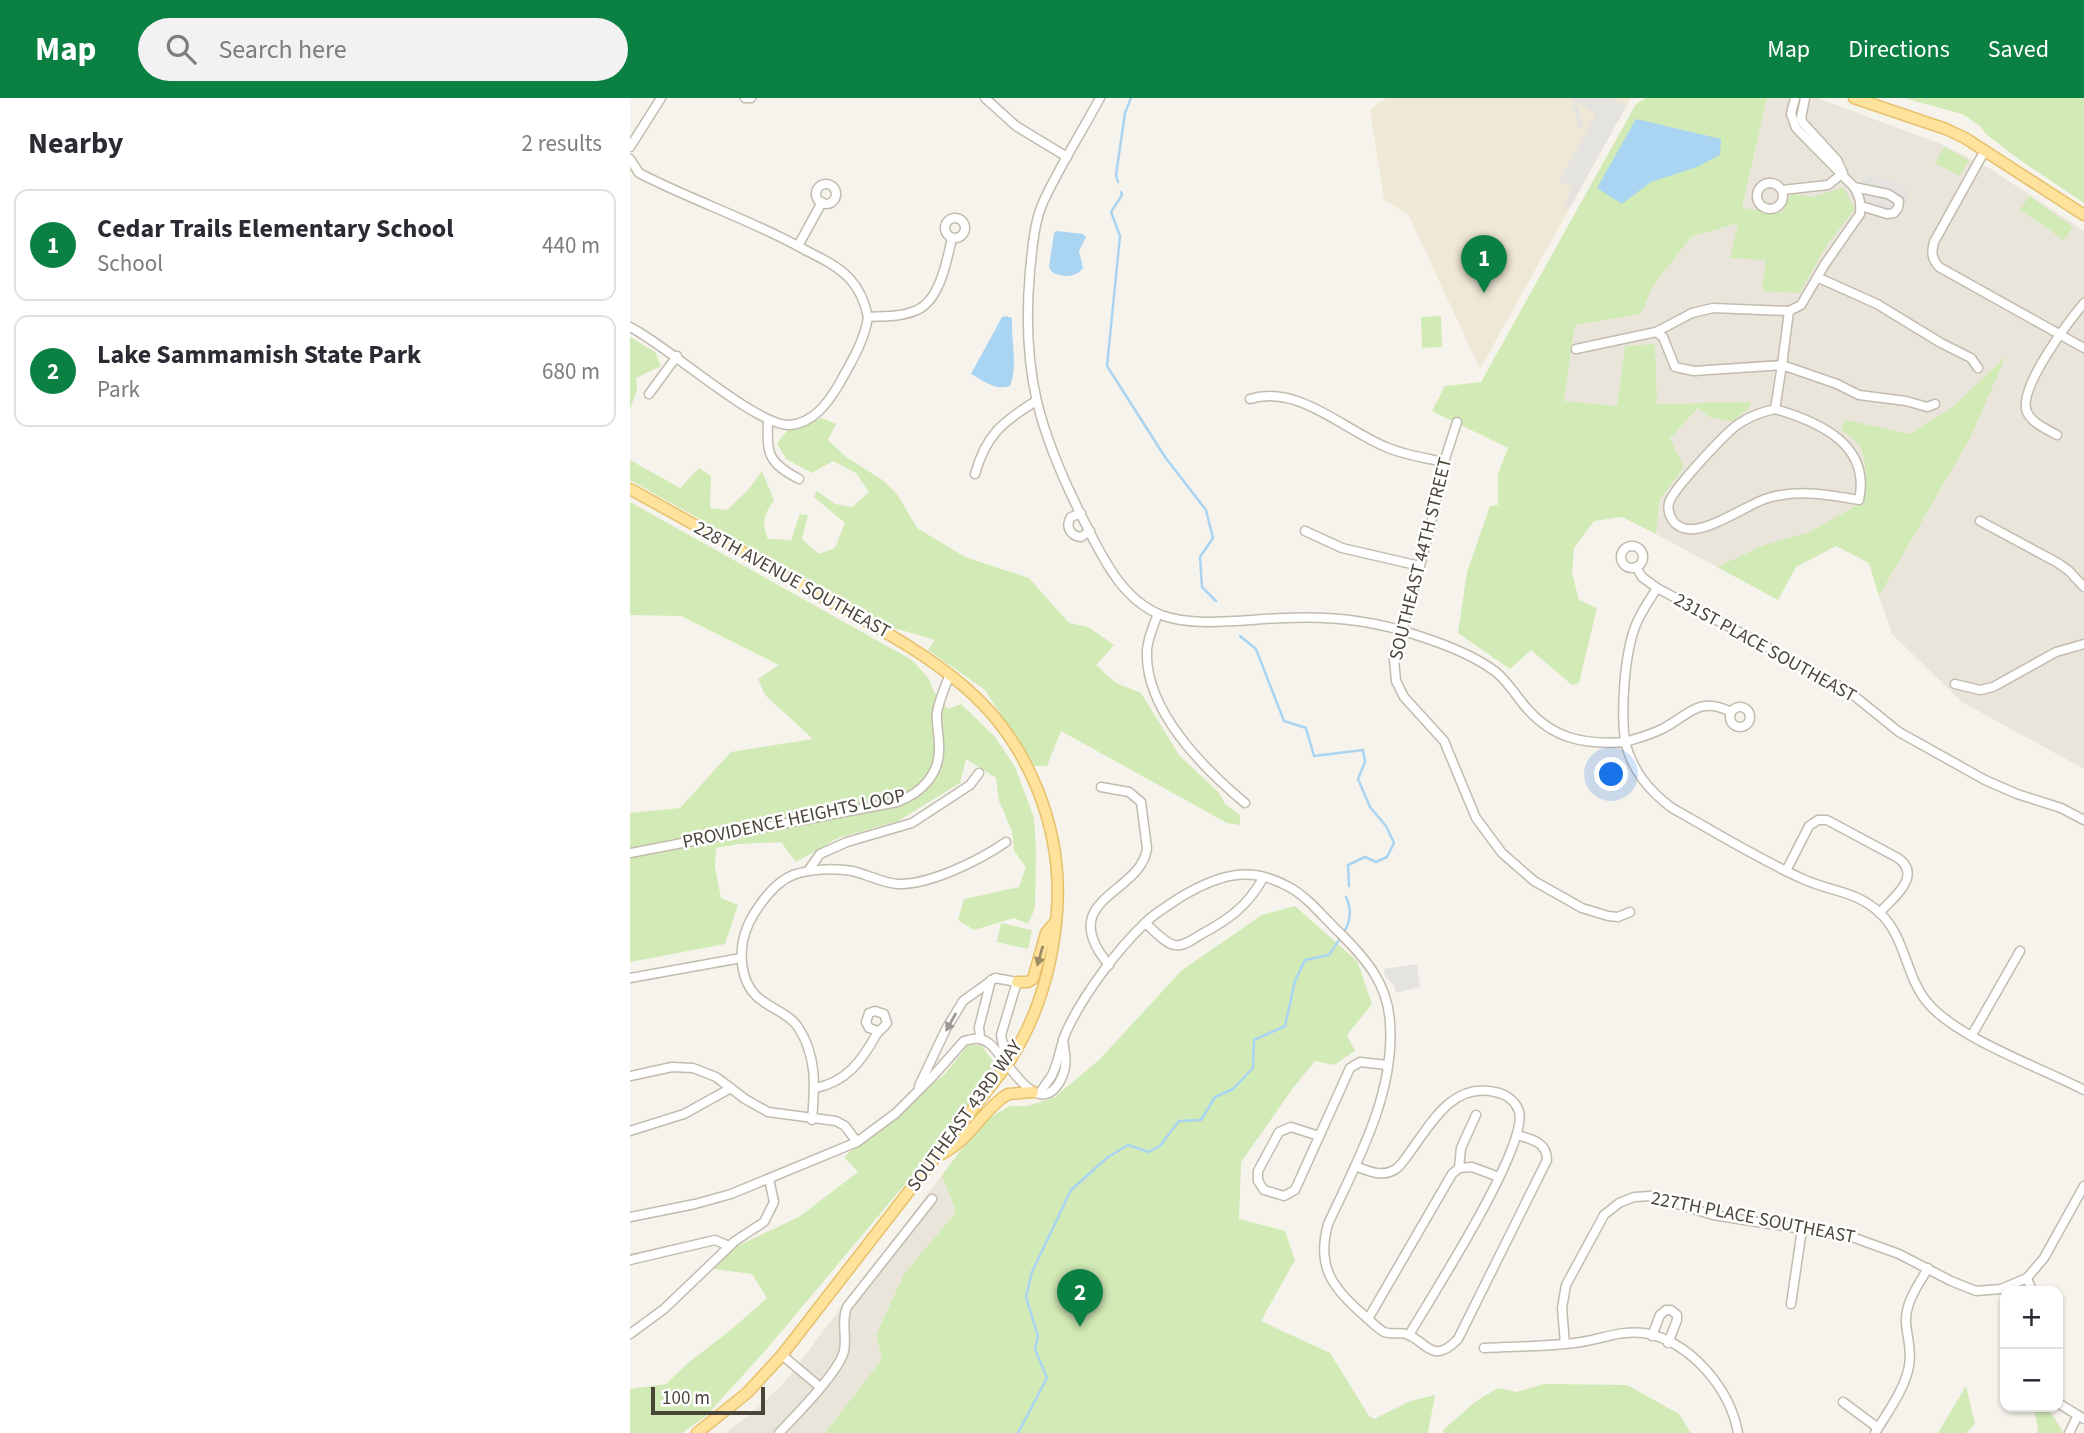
<!DOCTYPE html>
<html lang="en">
<head>
<meta charset="utf-8">
<style>
  :root { --surface:#fff; --page:#f2f2f3; --text:#2b2b33; --muted:#7c7c81; --line:#e1e1e2; --accent:#0b8043 }
  body { margin:0; font-family:"Source Sans 3",sans-serif; background:var(--page); color:var(--text) }
  .controls { position:absolute; right:21px; bottom:21px; display:grid; overflow:hidden; border-radius:14px; box-shadow:0 2px 5px #0004 }
  .controls button { width:63px; height:63px; display:grid; place-items:center; padding:0; border:0; border-bottom:2px solid var(--line); background:var(--surface); color:var(--text); font:35px sans-serif }
  .scale { position:absolute; left:21px; bottom:18px; width:114px; box-sizing:border-box; padding-left:7px; border:4px solid #4b4439; border-top:0; font-size:19px; line-height:24px; white-space:nowrap; color:#4b4439; -webkit-text-stroke:5px #fff; paint-order:stroke }
  .you { position:absolute; left:982px; top:677px; width:24px; height:24px; margin:-18px; border:5px solid #fff; border-radius:50%; background:#1a73e8; box-shadow:0 0 0 10px #1a73e833 }
  .badge { display:grid; place-items:center; width:46px; height:46px; border-radius:50%; background:var(--accent); color:#fff; font-size:23px; font-weight:700 }
  .pin { position:absolute; translate:-50% -58px; filter:drop-shadow(0 2px 4px #0008) }
  .pin::after { content:''; position:absolute; top:37px; width:24px; height:21px; background:inherit; clip-path:polygon(0 0,100% 0,50% 100%) }
  .list { margin:0; padding:0; list-style:none }
  h2 { display:flex; justify-content:space-between; align-items:center; height:91px; margin:0; padding:0 28px; font-size:30px }
  h2 small { font-size:23px; font-weight:400; color:var(--muted) }
  .list li { display:grid; grid-template-columns:46px 1fr auto; gap:21px; align-items:center; box-sizing:border-box; height:112px; margin:0 14px 14px; padding:0 14px; border:2px solid var(--line); border-radius:14px }
  .list b { display:block; font-size:26px; white-space:nowrap }
  .list p { margin:0; font-size:23px; white-space:nowrap; color:var(--muted) }
  .list em { font-size:23px; font-style:normal; color:var(--muted) }
  .icon { flex:none; width:38px; height:38px; fill:none; stroke:currentColor; stroke-width:2; stroke-linecap:round; stroke-linejoin:round }
  .map { position:relative; flex:none; width:1454px; height:1335px; overflow:hidden }
  header { display:flex; align-items:center; gap:42px; box-sizing:border-box; height:98px; padding:0 35px; background:var(--accent); color:#fff }
  header strong { font-size:33px }
  nav { display:flex; gap:38px; margin-inline-start:auto; font-size:24px }
  .search { width:490px; height:63px; background:var(--page); display:flex; align-items:center; gap:18px; box-sizing:border-box; padding:0 24px; border-radius:38px; color:var(--muted); font-size:26px }
  main { display:flex }
  aside { flex:1; background:var(--surface) }
  .map>svg:first-child { display:block }
  .residential { fill:#eae5da }
  .education { fill:#efe8d6 }
  .green { fill:#d2eab5 }
  .parking { fill:#e5e3e0 }
  .water { fill:#a9d4f2 }
  .lines { fill:none; stroke-linecap:round; stroke-linejoin:round }
  .stream { stroke:#a9d4f2; stroke-width:2.5 }
  .minor-casing { stroke:#c2bbae; stroke-width:11 }
  .major-casing { stroke:#e6c16a; stroke-width:13 }
  .minor { stroke:#fff; stroke-width:8 }
  .major { stroke:#ffe39c; stroke-width:10 }
  .oneway { fill:#9c8c66 }
  .oneway2 { fill:#9c9892 }
  .labels { text-anchor:middle; dominant-baseline:central; stroke-width:5; stroke-linejoin:round; paint-order:stroke }
  .street-label { font-size:19px; fill:#4b4439; stroke:#fff }
</style>
</head>
<body>
<header>
<strong>Map</strong>
<div class="search"><svg class="icon" aria-label="search" viewBox="0 0 24 24"><circle cx="10" cy="10" r="6"/><path d="M15 15l6 6"/></svg>Search here</div>
<nav><a>Map</a><a>Directions</a><a>Saved</a></nav>
</header>
<main>
<aside>
<h2>Nearby<small>2 results</small></h2>
<ul class="list">
<li><span class="badge">1</span><div><b>Cedar Trails Elementary School</b><p>School</p></div><em>440 m</em></li>
<li><span class="badge">2</span><div><b>Lake Sammamish State Park</b><p>Park</p></div><em>680 m</em></li>
</ul>
</aside>
<div class="map">
<svg width="1454" height="1335" viewBox="0 0 1454 1335">
  <rect width="100%" height="100%" fill="#f6f3ec"/>
  <!-- residential -->
  <g class="residential">
    <polygon points="1137,0 1187,0 1311,46 1359,70 1454,133 1454,671 1332,604 1262,536 1249,498 1340,340 1227,434 1132,448 1087,469 1026,436 1037,345 1073,305 1027,306 995,249 987,308 934,303 945,227 1011,216 1023,188 1061,139 1109,125"/>
    <polygon points="312,1077 326,1114 274,1176 246,1237 252,1261 195,1335 95,1335 121,1316 154,1285"/>
  </g>
  <!-- education -->
  <polygon class="education" points="756,0 1001,0 850,271 779,118 754,101 740,12"/>
  <!-- green -->
  <g class="green">
    <polygon points="1016,0 1137,0 1112,110 1152,115 1161,96 1184,99 1213,89 1225,111 1196,148 1170,195 1132,193 1136,162 1100,160 1108,125 1061,139 1023,188 1011,216 945,227 934,303 987,308 995,248 1025,246 1027,306 1120,304 1120,309 1102,324 1079,319 1068,310 1040,341 1054,369 1030,401 1026,436 992,419 964,423 944,450 942,475 949,502 967,510 949,585 942,587 901,552 880,571 828,535 837,474 860,408 868,407 868,376 878,350 802,313 815,288 851,284 1006,6"/>
    <polygon points="1274,0 1454,0 1454,105 1390,62 1356,36 1349,27 1332,16"/>
    <polygon points="1314,49 1339,62 1330,78 1305,65"/>
    <polygon points="1399,98 1443,129 1434,142 1390,112"/>
    <polygon points="811,218 812,249 792,250 791,219"/>
    <polygon points="0,239 25,254 31,268 6,280 7,292 0,311"/>
    <path d="M 1376,258 L 1340,340 L 1249,498 L 1239,465 L 1206,448 L 1166,469 L 1148,502 L 1087,469 L 1132,448 L 1180,434 L 1234,403 C 1237,388 1238,361 1229,347 C 1226,341 1217,336 1211,332 L 1216,322 L 1279,336 L 1323,309 Z"/>
    <path d="M 192,320 L 206,326 L 198,342 L 216,359 L 254,383 L 267,396 L 287,430 L 335,459 L 399,480 L 439,525 L 458,529 L 484,547 L 466,567 L 486,585 L 511,595 L 549,657 L 589,695 L 595,706 L 610,717 L 610,727 L 597,725 L 431,633 L 417,668 L 404,668 L 355,592 L 298,552 L 305,542 L 264,530 L 0,382 L 0,362 L 50,390 L 69,370 L 81,378 L 80,410 L 97,412 L 119,391 L 132,373 L 144,402 C 134,416 131,425 138,441 L 161,442 L 170,416 L 178,417 L 172,441 L 189,456 L 205,450 L 215,425 L 184,399 L 187,393 L 205,406 L 222,409 L 239,394 L 226,375 L 203,363 L 182,375 L 156,361 L 147,345 L 157,333 Z"/>
    <polygon points="0,404 282,562 299,581 304,594 318,611 331,606 365,639 385,669 404,720 406,751 405,810 398,826 384,820 344,832 328,822 334,801 389,789 396,769 384,753 382,733 369,703 366,680 336,661 330,685 268,723 208,740 166,764 151,744 108,746 86,750 85,769 91,800 108,807 95,846 0,864 0,715 50,710 101,654 183,641 135,597 128,581 149,567 51,518 0,517"/>
    <polygon points="665,808 727,863 742,906 717,937 725,953 704,967 685,963 663,990 611,1064 609,1121 655,1133 665,1162 631,1223 700,1255 739,1318 744,1321 781,1303 805,1297 798,1335 195,1335 252,1261 246,1237 274,1176 326,1114 312,1077 352,1024 380,1008 398,1008 425,999 470,961 552,872 632,817"/>
    <polygon points="371,825 402,832 398,851 367,844"/>
    <polygon points="339,946 352,948 363,963 363,969 323,1029 135,1253 75,1319 52,1335 0,1335 0,1291 36,1286 58,1265 103,1230 137,1200 122,1176 84,1171 105,1149 169,1119 228,1074 214,1059 252,1026 314,977"/>
    <polygon points="914,1286 997,1287 1049,1316 1061,1335 814,1335 813,1332 845,1304 868,1290 886,1294"/>
    <polygon points="1336,1288 1345,1326 1336,1335 1308,1335"/>
    <polygon points="1418,1310 1433,1334 1433,1335 1407,1335 1408,1330 1404,1311"/>
  </g>
  <!-- parking -->
  <g class="parking">
    <polygon points="940,0 981,0 996,8 940,109 934,106 942,90 929,83 966,16 947,5 954,29 949,31 942,7 946,5"/>
    <polygon points="1238,77 1265,84 1278,91 1277,102 1266,119 1255,119 1238,113 1230,80"/>
    <polygon points="787,866 790,889 766,895 764,887 755,879 754,871"/>
  </g>
  <!-- water -->
  <g class="water">
    <polygon points="1006,21 1091,41 1090,57 1067,69 1021,84 992,106 967,90"/>
    <path d="M 427,133 L 453,136 L 456,139 L 449,153 L 453,170 C 445,180 433,180 422,174 L 419,169 L 424,135 Z"/>
    <path d="M 376,218 L 382,220 C 381,241 388,269 380,288 C 365,293 354,283 341,276 L 372,219 Z"/>
  </g>
  <g class="lines">
    <!-- stream -->
    <g class="stream">
      <polyline points="488,84 486,77 495,15 501,0"/>
      <polyline points="491,94 492,97 481,114 490,138 477,268 535,359 576,412 583,440 570,459 572,489 586,503"/>
      <polyline points="610,538 626,551 654,623 676,630 684,658 733,652 735,664 728,681 740,709 756,728 764,745 757,759 746,764 735,759 718,767 719,788"/>
      <path d="M 388,1335 L 417,1280 L 405,1251 L 408,1238 L 396,1199 L 402,1174 L 441,1092 L 478,1059 L 498,1047 L 519,1054 L 530,1048 L 549,1023 L 571,1022 L 585,999 L 603,991 L 623,970 L 624,942 L 655,928 L 665,883 L 675,862 L 699,857 C 712,837 727,823 716,799"/>
    </g>
    <!-- minor casing -->
    <g class="minor-casing">
      <g id="minor">
        <polyline points="115,0 121,0"/>
        <polyline points="355,0 386,28 437,59"/>
        <path d="M 470,0 C 457,24 443,47 430,71 C 423,85 414,99 409,115 C 403,134 402,154 400,173 C 391,274 409,334 454,423 C 472,458 491,501 531,517 C 566,530 617,521 655,520 C 698,518 741,522 783,536 C 811,545 842,556 866,574 C 877,583 885,596 894,607 C 922,641 954,647 995,644 C 1003,673 1018,692 1042,710 C 1085,734 1128,761 1173,781 C 1201,794 1225,792 1250,815 C 1276,840 1275,877 1297,904 C 1326,940 1412,970 1454,992"/>
        <polyline points="1175,0 1171,20 1173,25 1207,62 1212,73"/>
        <polyline points="0,49 31,0"/>
        <path d="M 1355,52 L 1304,144 C 1301,155 1302,161 1309,169 L 1454,250"/>
        <path d="M 0,61 L 9,75 C 63,103 122,122 175,152 C 191,160 208,168 220,181 C 230,192 235,205 238,219"/>
        <circle cx="1140" cy="98" r="13"/>
        <circle cx="196" cy="96" r="10"/>
        <polyline points="1224,89 1258,96 1269,103 1268,110 1264,115 1257,116 1231,108"/>
        <polyline points="1152,92 1198,87 1213,75"/>
        <circle cx="325" cy="130" r="10"/>
        <polyline points="168,148 192,104"/>
        <polyline points="1189,180 1247,206 1311,245 1341,260 1348,270"/>
        <path d="M 0,229 C 37,247 127,329 160,327 C 183,325 197,306 208,288 C 220,266 234,245 238,219 C 254,218 272,219 287,212 C 310,202 317,162 322,140"/>
        <polyline points="1026,234 1033,239 1045,269 1064,273 1152,267 1159,213"/>
        <path d="M 946,251 L 1026,234 L 1062,215 L 1083,210 L 1159,213 L 1171,207 L 1195,166 L 1230,116 C 1231,105 1230,99 1224,89 L 1166,30 L 1161,16 L 1165,0"/>
        <polyline points="19,296 47,258"/>
        <path d="M 620,301 C 668,286 714,332 756,349 C 774,357 795,360 814,364"/>
        <path d="M 1145,311 C 1190,324 1241,347 1229,402 C 1201,397 1168,391 1138,400 C 1116,406 1070,442 1049,428 C 1041,424 1037,413 1039,405 C 1042,392 1098,332 1110,325 C 1122,317 1132,314 1145,311 L 1152,267 L 1207,286 L 1229,297 L 1276,303 L 1297,309 L 1305,306"/>
        <path d="M 138,322 C 137,356 137,364 169,381"/>
        <polyline points="827,324 814,364 798,439 764,561 766,583 774,599 814,643 846,720 872,755 904,783 952,810 978,818 988,819 1000,814"/>
        <path d="M 1427,337 C 1416,331 1402,325 1397,314 C 1387,291 1439,223 1454,205"/>
        <path d="M 345,376 C 356,337 372,324 406,303"/>
        <path d="M 451,415 L 441,419 C 435,428 440,438 451,439 L 460,433"/>
        <polyline points="1350,423 1428,465 1439,473 1454,489"/>
        <polyline points="675,433 712,450 790,468"/>
        <circle cx="1002" cy="459" r="11"/>
        <polyline points="1006,469 1012,479 1027,490 1217,592 1269,634 1355,682 1387,696 1431,710 1454,722"/>
        <path d="M 1027,490 C 1019,503 1010,515 1005,529 C 994,559 991,612 995,644 C 1008,640 1020,637 1032,631 C 1058,618 1069,597 1101,614"/>
        <path d="M 528,516 C 523,528 518,540 517,552 C 514,611 573,670 615,705"/>
        <polyline points="1325,586 1350,592 1363,589 1426,554 1454,546"/>
        <circle cx="1110" cy="619" r="10"/>
        <path d="M 471,689 L 499,694 L 511,704 L 517,750 C 512,796 423,800 479,867"/>
        <path d="M 0,755 L 267,704 C 292,695 311,675 309,647 C 309,636 306,626 307,615 C 309,602 315,590 319,578"/>
        <polyline points="178,773 190,756 217,744 282,725 340,687 349,675"/>
        <path d="M 1156,773 L 1179,728 L 1188,722 L 1197,722 L 1268,760 C 1293,778 1263,800 1249,815"/>
        <path d="M 515,825 C 523,831 535,846 545,847 C 554,849 563,841 570,837 C 598,822 618,808 633,780"/>
        <polyline points="0,880 111,860"/>
        <polyline points="1342,937 1390,853"/>
        <polyline points="350,940 349,929 361,882"/>
        <polyline points="0,978 42,969 63,970 86,979 115,1001 138,1014 206,1023 215,1028 227,1044"/>
        <polyline points="289,988 316,931 333,903 365,880 387,884 371,937 376,962"/>
        <path d="M 185,990 C 215,985 232,963 246,937 C 249,932 253,931 257,925 L 254,916 L 245,913 L 239,915 L 236,924 L 239,930 L 248,933"/>
        <path d="M 410,995 C 413,989 418,984 422,977 C 429,964 430,947 437,932 C 454,896 486,853 515,825 C 525,815 538,808 549,800 C 586,778 618,766 659,789 C 678,799 694,820 710,835 C 736,861 758,886 760,925 C 765,996 727,1064 698,1126 C 687,1166 700,1187 729,1213 C 737,1219 745,1229 754,1234 C 761,1237 769,1234 776,1236 C 797,1243 802,1268 828,1241 L 917,1062 C 917,1044 901,1041 887,1037"/>
        <path d="M 182,1022 C 185,988 187,958 168,929 C 160,917 145,912 134,904 C 113,891 109,865 113,843 C 117,820 142,785 163,777 C 179,771 205,770 222,773 C 237,776 252,785 268,786 C 300,787 350,762 376,744"/>
        <polyline points="0,1033 54,1016 101,990"/>
        <polyline points="689,1038 661,1029 649,1034 628,1073 628,1083 634,1092 654,1098 665,1092 720,970 730,964 757,967"/>
        <path d="M 725,1068 C 738,1073 752,1080 766,1071 C 771,1067 776,1060 780,1054 C 801,1026 822,984 865,994 C 875,996 885,1002 889,1013 C 899,1048 801,1199 779,1237"/>
        <polyline points="829,1070 842,1069 869,1079"/>
        <path d="M 0,1119 L 65,1106 L 101,1096 L 227,1044 L 266,1015 L 303,978 L 334,943 C 344,940 351,939 360,946 C 375,958 406,1022 429,985 C 438,970 436,959 433,942"/>
        <polyline points="0,1162 85,1142 99,1148"/>
        <polyline points="1402,1193 1397,1180 1414,1160 1454,1088"/>
        <polyline points="1161,1206 1172,1131"/>
        <polyline points="738,1221 822,1076 829,1070 831,1050 846,1017"/>
        <polyline points="0,1236 34,1211 105,1143 134,1124 144,1104 139,1081"/>
        <polyline points="1022,1238 1030,1217 1036,1212 1041,1212 1047,1217 1047,1222 1038,1245"/>
        <polyline points="935,1246 932,1210 936,1187 974,1117 989,1105 1004,1099 1021,1098 1083,1117 1222,1139 1269,1156 1321,1183 1346,1193 1371,1191 1397,1180"/>
        <path d="M 854,1250 C 886,1248 919,1249 951,1244 C 972,1241 991,1232 1014,1235 C 1060,1243 1100,1290 1108,1335"/>
        <polyline points="152,1257 190,1289"/>
        <polyline points="1213,1304 1248,1330"/>
        <polyline points="1428,1305 1454,1321"/>
        <path d="M 149,1335 C 165,1318 209,1274 214,1253 C 217,1237 211,1224 217,1209 L 302,1101"/>
        <path d="M 1245,1335 C 1257,1315 1275,1291 1279,1268 C 1282,1252 1277,1239 1276,1225 C 1275,1204 1288,1188 1298,1170"/>
        <polyline points="1439,1335 1448,1317"/>
      </g>
    </g>
    <!-- major casing -->
    <g class="major-casing">
      <g id="major">
        <polyline points="1224,0 1316,31 1335,40 1454,117"/>
        <path d="M 0,391 C 60,424 120,458 180,492 C 233,522 290,550 337,591 C 399,645 433,731 427,813 C 423,869 408,920 377,967 L 152,1257 L 117,1295 L 67,1335"/>
        <polyline points="387,884 398,884 403,881 416,835 426,823"/>
        <path d="M 310,1057 C 338,1043 349,1018 372,1000 L 378,996 L 403,994"/>
      </g>
    </g>
    <!-- minor -->
    <use href="#minor" class="minor"/>
    <!-- major -->
    <use href="#major" class="major"/>
  </g>
  <!-- one-way arrows -->
  <defs><path id="oneway-solid" d="M-6-.8H1V-3.2L6.5 0L1 3.2V.8H-6Z" transform="scale(1.75)"/></defs>
  <use class="oneway" href="#oneway-solid" transform="translate(410 858) rotate(106)"/>
  <use class="oneway2" href="#oneway-solid" transform="translate(321 924) rotate(119)"/>
  <g class="labels">
    <!-- street labels -->
    <g class="street-label">
      <text transform="translate(791 461) rotate(-76)">SOUTHEAST 44TH STREET</text>
      <text transform="translate(162 482) rotate(29)">228TH AVENUE SOUTHEAST</text>
      <text transform="translate(1135 550) rotate(29)">231ST PLACE SOUTHEAST</text>
      <text transform="translate(164 721) rotate(-12)">PROVIDENCE HEIGHTS LOOP</text>
      <text transform="translate(335 1018) rotate(-54)">SOUTHEAST 43RD WAY</text>
      <text transform="translate(1123 1120) rotate(11)">227TH PLACE SOUTHEAST</text>
    </g>
  </g>
</svg>
<div class="controls">
<button>+</button>
<button>−</button>
</div>
<div class="scale">100 m</div>
<div class="you"></div>
<div class="pin badge" style="left:854px;top:195px">1</div>
<div class="pin badge" style="left:450px;top:1229px">2</div>
</div>
</main>
</body>
</html>
